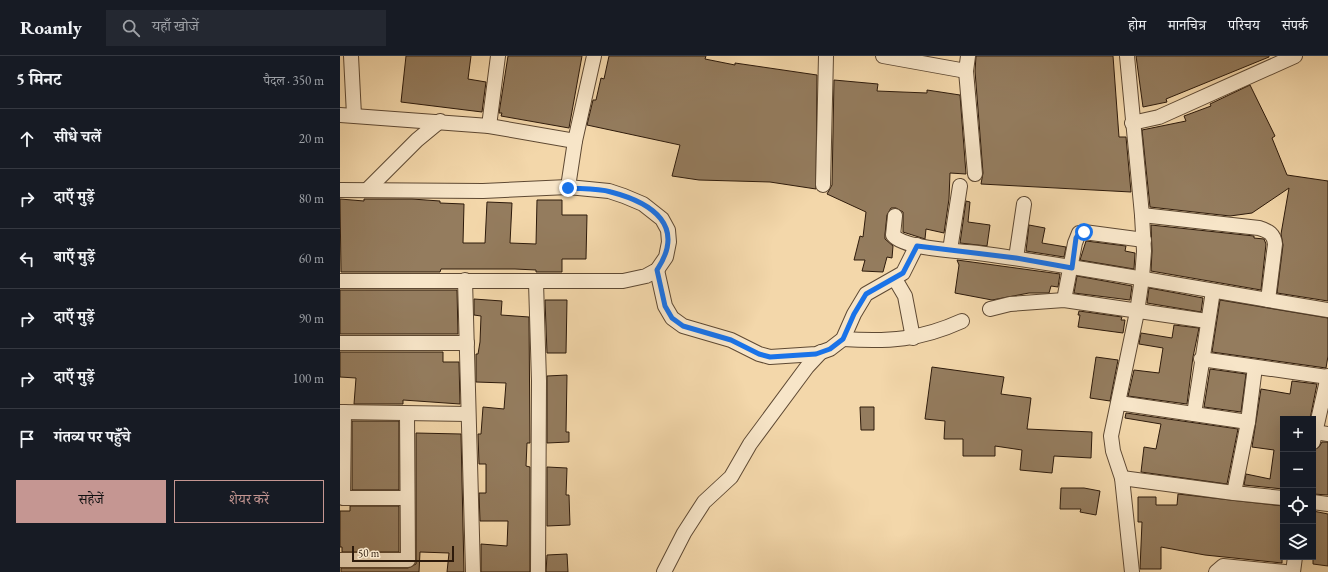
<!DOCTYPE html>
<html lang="hi">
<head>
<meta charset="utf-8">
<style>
  :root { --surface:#171b24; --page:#242831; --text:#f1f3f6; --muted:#9ea1a6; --line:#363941; --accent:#c59692 }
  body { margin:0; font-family:"EB Garamond","Noto Serif Devanagari",serif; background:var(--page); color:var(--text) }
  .controls { position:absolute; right:12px; bottom:12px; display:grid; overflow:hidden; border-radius:0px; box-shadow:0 4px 16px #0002 }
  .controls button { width:36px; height:36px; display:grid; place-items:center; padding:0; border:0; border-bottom:1px solid var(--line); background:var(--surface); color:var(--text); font:20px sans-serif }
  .scale { position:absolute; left:12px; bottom:10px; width:102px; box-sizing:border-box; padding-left:4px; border:2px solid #2d1a0b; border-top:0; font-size:11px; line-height:14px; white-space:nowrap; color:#2d1a0b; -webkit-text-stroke:3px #f7e5c8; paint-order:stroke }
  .stop { position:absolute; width:12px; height:12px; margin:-9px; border:3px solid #1a73e8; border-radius:50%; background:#fff }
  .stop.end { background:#1a73e8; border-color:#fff; box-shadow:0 1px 4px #0008 }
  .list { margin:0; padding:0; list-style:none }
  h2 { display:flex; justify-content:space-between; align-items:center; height:52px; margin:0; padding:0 16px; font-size:17px }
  h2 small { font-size:13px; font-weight:400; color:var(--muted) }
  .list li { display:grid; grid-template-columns:26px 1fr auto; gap:12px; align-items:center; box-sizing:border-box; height:60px; padding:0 16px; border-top:1px solid var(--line) }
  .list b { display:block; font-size:15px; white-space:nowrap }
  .list em { font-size:13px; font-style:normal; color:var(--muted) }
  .actions { display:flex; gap:8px; padding:12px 16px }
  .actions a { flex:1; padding:9px 0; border:1px solid var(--accent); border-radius:0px; text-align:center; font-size:14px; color:var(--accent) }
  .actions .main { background:var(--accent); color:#111 }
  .icon { flex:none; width:22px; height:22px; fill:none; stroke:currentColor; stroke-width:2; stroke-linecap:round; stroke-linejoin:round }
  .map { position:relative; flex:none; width:988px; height:516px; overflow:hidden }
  header { display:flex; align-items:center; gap:24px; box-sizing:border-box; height:56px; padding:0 20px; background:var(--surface); border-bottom:1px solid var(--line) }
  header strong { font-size:19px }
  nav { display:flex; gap:22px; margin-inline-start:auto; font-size:14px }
  .search { width:280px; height:36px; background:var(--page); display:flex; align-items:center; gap:10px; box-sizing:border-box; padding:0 14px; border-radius:0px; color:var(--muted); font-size:15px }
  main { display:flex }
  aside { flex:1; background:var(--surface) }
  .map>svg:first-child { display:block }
  .building { fill:#947c5e; stroke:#2d1a0b }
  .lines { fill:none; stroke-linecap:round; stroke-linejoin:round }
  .minor-casing { stroke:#5e4933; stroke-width:16 }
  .minor { stroke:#f7e5c8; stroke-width:14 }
  .route { stroke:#1a73e8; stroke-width:5 }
</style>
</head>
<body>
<header>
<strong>Roamly</strong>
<div class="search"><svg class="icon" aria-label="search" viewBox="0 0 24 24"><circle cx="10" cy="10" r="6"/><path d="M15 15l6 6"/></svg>यहाँ खोजें</div>
<nav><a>होम</a><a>मानचित्र</a><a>परिचय</a><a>संपर्क</a></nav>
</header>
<main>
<aside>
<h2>5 मिनट<small>पैदल · 350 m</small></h2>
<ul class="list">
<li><svg class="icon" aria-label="ahead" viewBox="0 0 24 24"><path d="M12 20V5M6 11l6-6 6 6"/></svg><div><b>सीधे चलें</b></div><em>20 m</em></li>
<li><svg class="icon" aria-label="right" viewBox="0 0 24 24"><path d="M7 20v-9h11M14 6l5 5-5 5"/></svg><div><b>दाएँ मुड़ें</b></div><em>80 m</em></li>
<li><svg class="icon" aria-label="left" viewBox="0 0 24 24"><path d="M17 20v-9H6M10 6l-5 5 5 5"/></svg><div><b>बाएँ मुड़ें</b></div><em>60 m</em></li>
<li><svg class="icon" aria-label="right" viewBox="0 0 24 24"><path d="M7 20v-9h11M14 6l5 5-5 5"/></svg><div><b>दाएँ मुड़ें</b></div><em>90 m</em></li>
<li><svg class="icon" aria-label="right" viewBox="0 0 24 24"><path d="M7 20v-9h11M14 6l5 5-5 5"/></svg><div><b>दाएँ मुड़ें</b></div><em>100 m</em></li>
<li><svg class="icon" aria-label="arrive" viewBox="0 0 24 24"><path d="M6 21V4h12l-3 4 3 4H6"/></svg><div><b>गंतव्य पर पहुँचे</b></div></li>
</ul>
<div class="actions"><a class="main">सहेजें</a><a>शेयर करें</a></div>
</aside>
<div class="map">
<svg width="988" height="516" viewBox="0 0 988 516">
  <rect width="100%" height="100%" fill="#f3d7aa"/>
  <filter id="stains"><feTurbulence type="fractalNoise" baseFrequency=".005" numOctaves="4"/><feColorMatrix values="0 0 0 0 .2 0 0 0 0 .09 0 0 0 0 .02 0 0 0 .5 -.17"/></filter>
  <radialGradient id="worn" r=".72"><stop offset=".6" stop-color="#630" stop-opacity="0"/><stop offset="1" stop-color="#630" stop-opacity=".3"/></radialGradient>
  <!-- building -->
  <g class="building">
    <polygon points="66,0 131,0 128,23 146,26 142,56 61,46"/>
    <polygon points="168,0 242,0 229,72 161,60 162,57 159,57"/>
    <polygon points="269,0 366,0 365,3 395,9 395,7 477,19 476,133 430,126 359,124 332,120 340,89 247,69 253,44 256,44 261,22 264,23"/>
    <polygon points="636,0 773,0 779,81 786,81 791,136 641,128 643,117 635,15"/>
    <polygon points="796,0 929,0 929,1 826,43 827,46 803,51"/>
    <polygon points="494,24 538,28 537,35 587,37 587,34 620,39 626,118 610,117 609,143 604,177 586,173 585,183 563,176 563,156 556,152 551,152 547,159 545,178 545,183 553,190 552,202 547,201 543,216 522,215 525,204 514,204 520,180 523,181 526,156 487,138 492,129"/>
    <polygon points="910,29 935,80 932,82 947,119 988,125 988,245 937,237 943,189 941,178 949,132 912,157 890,160 810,151 802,74 846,65 844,60 871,50 870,48"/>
    <polygon points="0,143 24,145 24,143 72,143 100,145 100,147 124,148 123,187 145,187 147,146 172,147 170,187 196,188 197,144 222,144 222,159 247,159 246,203 222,203 222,216 196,216 196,214 175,213 101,213 100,216 1,216"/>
    <polygon points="626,145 630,146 628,166 650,169 647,190 620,187"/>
    <polygon points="689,169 705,172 702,187 726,191 724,201 686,195"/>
    <polygon points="811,169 914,180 914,182 924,183 926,188 921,234 811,215 812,195"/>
    <polygon points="746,185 786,190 785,195 795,197 794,213 740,204"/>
    <polygon points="617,204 720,218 718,231 711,230 709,237 689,237 652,244 615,237 619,209"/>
    <polygon points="737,220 792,230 790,244 734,237"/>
    <polygon points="809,232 863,242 861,256 807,247"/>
    <polygon points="0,234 117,234 118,278 0,278"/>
    <polygon points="134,243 162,245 161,259 189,261 190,387 187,387 186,410 190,411 190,516 141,516 141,488 167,490 168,465 140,465 139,437 146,437 146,408 139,408 138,378 141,378 143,351 164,353 166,327 136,326 136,298 138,298 140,286 141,260 134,259"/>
    <polygon points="205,244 227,244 226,297 207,297"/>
    <polygon points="880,244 988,262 988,300 986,312 872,296"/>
    <polygon points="739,255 782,261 781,264 785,264 783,277 738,271 740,259 738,259"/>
    <polygon points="834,269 859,272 853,301 847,348 788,340 794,314 819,317 823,292 799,288 801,277 832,282"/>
    <polygon points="0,296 103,296 103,306 119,306 120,348 63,344 63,348 14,348 16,322 0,321"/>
    <polygon points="756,301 778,304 770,345 750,342"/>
    <polygon points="592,311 664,321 661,338 691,342 687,373 752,376 751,402 714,400 712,417 680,414 682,394 655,390 655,400 623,400 623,383 604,383 605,365 585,363"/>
    <polygon points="870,313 906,318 901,356 864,351"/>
    <polygon points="227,319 226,376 229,376 229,386 207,387 207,320"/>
    <polygon points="952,325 977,328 970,363 943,363 943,433 904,429 906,418 930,423 934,394 912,391 921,333 950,338"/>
    <polygon points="520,351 534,351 534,374 521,374"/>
    <polygon points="786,357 898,373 887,428 801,416 804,391 816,393 821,368 785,362"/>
    <rect x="12" y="365" width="47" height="69"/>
    <polygon points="76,377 121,378 124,516 107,516 109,497 80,496 79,516 1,516 1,512 68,512 76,508"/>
    <polygon points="982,386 988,386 988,439 973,438 974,394 979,391"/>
    <polygon points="207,411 227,412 226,439 229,439 230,469 207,470"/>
    <polygon points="721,432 744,432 760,435 756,459 740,456 741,453 720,453"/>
    <polygon points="838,438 943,450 942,507 865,499 821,491 821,513 800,513 802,466 798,466 798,441 816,441 816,449 837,449"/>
    <polygon points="10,450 59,450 59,496 2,496 2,491 0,491 0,455 10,455"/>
    <polygon points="973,455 988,458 988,510 973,508"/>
    <polygon points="227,498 228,516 206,516 207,499"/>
  </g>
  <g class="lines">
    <!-- minor casing -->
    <g class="minor-casing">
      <g id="minor">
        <polyline points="11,0 14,59"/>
        <polyline points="543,0 626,15"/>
        <polyline points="628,0 626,15 635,118"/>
        <polyline points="787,0 802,159 804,195 802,222 797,256 771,380 773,395 782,422 792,516"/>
        <polyline points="0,59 149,70 235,85"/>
        <polyline points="792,67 819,61 955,0"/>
        <polyline points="149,70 158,0"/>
        <polyline points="483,129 486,0"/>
        <polyline points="228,131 235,85 254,0"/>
        <polyline points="0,134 143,135 228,131 269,135 284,140 303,148 322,163 328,174 329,186 326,201 317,214 306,220 283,225 0,225"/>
        <polyline points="27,134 77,84 100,65"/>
        <path d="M 802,159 L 919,172 C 929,175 934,178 935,188 L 928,244"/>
        <path d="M 555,160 L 553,179 C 564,193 619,195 638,197 C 755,213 871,235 988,254"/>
        <polyline points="610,194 620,130"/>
        <polyline points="676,202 684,148"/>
        <polyline points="317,214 325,250 332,262 343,270 391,284 419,298 430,301 476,298 490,293 503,283 514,258 526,238 563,217 577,189"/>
        <polyline points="555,223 565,240 573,282"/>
        <polyline points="125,224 133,516"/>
        <polyline points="196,226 199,325 198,516"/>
        <polyline points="724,244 735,187 739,177 744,176 804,184"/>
        <polyline points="650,253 670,248 724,244 867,265"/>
        <path d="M 503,283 C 549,286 580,284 622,265"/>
        <polyline points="0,287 127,287"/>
        <polyline points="861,303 988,321"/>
        <polyline points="915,311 908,366 894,437 943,442"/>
        <polyline points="779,347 908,366"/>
        <polyline points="0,356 128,358"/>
        <polyline points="4,356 3,442 67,442"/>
        <polyline points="854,358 873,235"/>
        <polyline points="975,376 988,378"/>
        <polyline points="973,386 988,320"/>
        <polyline points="782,422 894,437"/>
        <polyline points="973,446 988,448"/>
        <polyline points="0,504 68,504 67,358"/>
        <polyline points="324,516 344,477 364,446 391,421 410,388 467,311 481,296"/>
        <polyline points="876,516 883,510 945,516"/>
        <polyline points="953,516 955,501"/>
      </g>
    </g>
    <!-- minor -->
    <use href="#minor" class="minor"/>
  </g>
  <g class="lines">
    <!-- route -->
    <path class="route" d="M 228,132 C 242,133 257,132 271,136 C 313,147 346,170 317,214 L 325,250 L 332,262 L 343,270 L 391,284 L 419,298 L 430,301 L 476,298 L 490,293 L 503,283 L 514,258 L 526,238 L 563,217 L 577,190 L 676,202 L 732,212 L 736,182 L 739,177 L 744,176"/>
  </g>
  <rect width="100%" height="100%" filter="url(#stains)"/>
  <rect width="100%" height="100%" fill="url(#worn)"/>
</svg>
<div class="controls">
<button>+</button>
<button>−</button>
<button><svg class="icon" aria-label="locate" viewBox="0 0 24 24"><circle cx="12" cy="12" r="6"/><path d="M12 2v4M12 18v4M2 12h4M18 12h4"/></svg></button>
<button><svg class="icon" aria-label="layers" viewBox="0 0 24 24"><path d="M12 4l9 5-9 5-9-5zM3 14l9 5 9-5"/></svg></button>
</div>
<div class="scale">50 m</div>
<div class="stop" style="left:744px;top:176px"></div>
<div class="stop end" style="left:228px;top:132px"></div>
</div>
</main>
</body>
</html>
